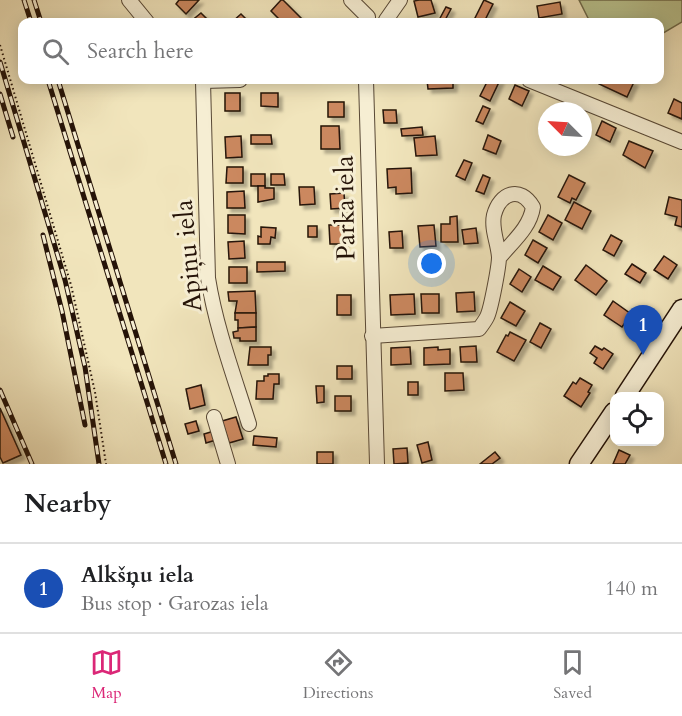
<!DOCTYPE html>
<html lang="en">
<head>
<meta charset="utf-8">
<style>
  :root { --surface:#fff; --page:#f2f2f2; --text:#202124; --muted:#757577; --line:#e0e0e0; --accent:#db2777 }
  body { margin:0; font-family:Cardo,serif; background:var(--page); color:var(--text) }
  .controls { position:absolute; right:18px; bottom:18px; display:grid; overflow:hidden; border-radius:12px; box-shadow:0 3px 15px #0003 }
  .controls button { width:54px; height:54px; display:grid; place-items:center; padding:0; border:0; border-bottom:2px solid var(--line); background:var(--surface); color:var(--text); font:30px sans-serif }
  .compass { position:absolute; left:538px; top:102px; width:54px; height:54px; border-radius:50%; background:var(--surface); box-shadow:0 3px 15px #0003; rotate:294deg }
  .you { position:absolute; left:432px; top:264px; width:21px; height:21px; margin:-15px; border:4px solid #fff; border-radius:50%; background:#1a73e8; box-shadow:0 0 0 9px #1a73e833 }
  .badge { display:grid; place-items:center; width:39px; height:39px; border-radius:50%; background:var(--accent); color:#fff; font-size:20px; font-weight:700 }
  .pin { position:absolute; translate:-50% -50px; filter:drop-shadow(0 2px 3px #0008) }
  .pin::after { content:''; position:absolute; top:32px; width:21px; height:18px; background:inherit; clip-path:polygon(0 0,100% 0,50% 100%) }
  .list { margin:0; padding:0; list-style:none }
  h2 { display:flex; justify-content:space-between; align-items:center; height:78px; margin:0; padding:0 24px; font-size:26px }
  h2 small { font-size:20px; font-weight:400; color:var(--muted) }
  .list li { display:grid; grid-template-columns:39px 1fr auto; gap:18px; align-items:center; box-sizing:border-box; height:90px; padding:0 24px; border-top:2px solid var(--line) }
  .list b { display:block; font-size:22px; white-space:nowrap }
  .list p { margin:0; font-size:20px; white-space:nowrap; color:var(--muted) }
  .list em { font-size:20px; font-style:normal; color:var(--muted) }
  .icon { flex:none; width:33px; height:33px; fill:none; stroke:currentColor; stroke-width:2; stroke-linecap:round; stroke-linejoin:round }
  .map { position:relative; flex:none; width:682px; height:464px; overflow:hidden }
  .search { position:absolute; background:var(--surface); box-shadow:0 3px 15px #0003; left:18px; right:18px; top:18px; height:66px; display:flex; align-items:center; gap:15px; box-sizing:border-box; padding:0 21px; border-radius:12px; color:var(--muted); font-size:22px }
  .sheet { height:168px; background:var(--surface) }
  nav { display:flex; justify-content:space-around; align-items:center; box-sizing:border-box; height:84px; border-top:2px solid var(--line); background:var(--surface); font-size:16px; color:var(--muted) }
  nav a { display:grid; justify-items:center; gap:3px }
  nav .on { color:var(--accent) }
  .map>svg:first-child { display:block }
  .green { fill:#bac591; stroke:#706c4c; stroke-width:1.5 }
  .building { fill:#cb885f; stroke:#251308; stroke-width:1.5; filter:url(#shadow) }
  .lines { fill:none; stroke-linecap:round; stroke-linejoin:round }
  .minor-casing { stroke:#584835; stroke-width:16 }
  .secondary-casing { stroke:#251308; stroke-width:21 }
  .path { stroke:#251308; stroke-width:2; stroke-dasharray:1.5 3; stroke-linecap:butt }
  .minor { stroke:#f6eed3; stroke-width:14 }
  .secondary { stroke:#f6eed3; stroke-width:18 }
  .rail-casing { stroke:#251308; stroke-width:5 }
  .rail { stroke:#f6eed3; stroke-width:3; stroke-dasharray:9; stroke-linecap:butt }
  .labels { text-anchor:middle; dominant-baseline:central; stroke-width:6; stroke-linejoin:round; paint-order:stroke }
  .street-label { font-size:26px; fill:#251308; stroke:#f6eed3 }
</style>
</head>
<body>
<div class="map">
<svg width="682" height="464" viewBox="0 0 682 464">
  <defs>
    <filter id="shadow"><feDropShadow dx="4" dy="4" stdDeviation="1.5" flood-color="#0004"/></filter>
  </defs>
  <rect width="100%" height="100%" fill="#f1e5bc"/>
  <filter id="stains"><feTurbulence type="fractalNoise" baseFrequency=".00333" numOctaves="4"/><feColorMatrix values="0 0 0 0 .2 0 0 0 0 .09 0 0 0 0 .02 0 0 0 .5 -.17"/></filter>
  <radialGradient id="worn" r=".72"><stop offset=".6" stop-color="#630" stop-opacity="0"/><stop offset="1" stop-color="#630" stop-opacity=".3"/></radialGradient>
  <!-- green -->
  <polygon class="green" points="579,0 682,0 682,22 660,35 660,22 590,22"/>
  <!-- building -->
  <g class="building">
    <polygon points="179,0 199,0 186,14 176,4"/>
    <polygon points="281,0 283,0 305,22 282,22 271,11"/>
    <polygon points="419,0 431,0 435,13 418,17 414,1"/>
    <polygon points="484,0 493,4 484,22 478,22 474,20"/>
    <polygon points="560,2 562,14 539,18 537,6"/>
    <polygon points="446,7 451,9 444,22 438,22"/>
    <polygon points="201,13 210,22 190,22"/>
    <polygon points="241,14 249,22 232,22"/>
    <polygon points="427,80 453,80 453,88 428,89"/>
    <polygon points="488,80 500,80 490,101 480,96"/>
    <polygon points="601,80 629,80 634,82 627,97 599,84"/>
    <polygon points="515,85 529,91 522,106 509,99"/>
    <rect x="225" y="93" width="15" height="18"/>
    <polygon points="261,93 278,93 278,107 261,106"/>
    <polygon points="674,99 682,103 682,119 668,113"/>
    <rect x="328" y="102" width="16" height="15"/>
    <polygon points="483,106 490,109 483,124 476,121"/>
    <polygon points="383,110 396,110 397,123 384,123"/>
    <polygon points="602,121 616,128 610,142 596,135"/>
    <polygon points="321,126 339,126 340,149 321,149"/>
    <polygon points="422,127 423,135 402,136 401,129"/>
    <polygon points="251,135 271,135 272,144 251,144"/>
    <polygon points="488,135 501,141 496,154 483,149"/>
    <polygon points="241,136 242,157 226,158 225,137"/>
    <polygon points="435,136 437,155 416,156 414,138"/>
    <polygon points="629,141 653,151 645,168 623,155"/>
    <polygon points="464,160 472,163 465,180 456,176"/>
    <polygon points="227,167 243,167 243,183 226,183"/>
    <polygon points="411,168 412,193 396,194 396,187 388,188 387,169"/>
    <rect x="251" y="174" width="14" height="12"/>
    <polygon points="271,174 284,174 285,185 271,185"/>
    <polygon points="483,175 490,178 484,194 476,191"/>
    <polygon points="569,175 585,183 576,200 572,198 570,203 558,197"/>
    <polygon points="258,186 265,186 265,188 274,188 274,199 258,202"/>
    <polygon points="299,187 314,187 315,204 300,205"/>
    <polygon points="244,191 245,208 227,208 227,192"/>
    <polygon points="344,193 345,208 331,209 330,194"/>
    <polygon points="669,197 682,200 682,227 675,225 677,217 665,214"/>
    <polygon points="574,202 591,211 582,229 565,220"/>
    <polygon points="228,215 245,215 245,234 228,233"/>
    <polygon points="548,215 562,223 553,240 539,232"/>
    <polygon points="457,216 458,242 441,242 441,224 450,224 450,217"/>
    <polygon points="329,225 344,225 344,244 330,244"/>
    <polygon points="434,225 436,246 420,247 418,226"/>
    <rect x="308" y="226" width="9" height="11"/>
    <polygon points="261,227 276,228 275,238 271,237 270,244 258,244 258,236 261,237"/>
    <polygon points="476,228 478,243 464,244 462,230"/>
    <polygon points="402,231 403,248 390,248 389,232"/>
    <polygon points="611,235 622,241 614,256 603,250"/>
    <polygon points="533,240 547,248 538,263 525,255"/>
    <polygon points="244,241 245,258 229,259 228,242"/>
    <polygon points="664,256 677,265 668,279 654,270"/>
    <polygon points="257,262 285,262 285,271 257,272"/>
    <polygon points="632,264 646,273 640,283 625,274"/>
    <polygon points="586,265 607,281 596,295 575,280"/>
    <polygon points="543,266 561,277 553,290 535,280"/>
    <rect x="229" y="267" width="18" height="16"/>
    <polygon points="519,269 531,277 522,292 510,284"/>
    <polygon points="255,291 256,313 235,313 237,301 229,301 228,292"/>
    <polygon points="474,292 475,311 457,312 456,293"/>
    <polygon points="414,294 415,314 391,315 390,295"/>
    <polygon points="421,294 439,294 439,313 422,313"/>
    <rect x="337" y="295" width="14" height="20"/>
    <polygon points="613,301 631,314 622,327 604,315"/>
    <polygon points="510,302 525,311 516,326 501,318"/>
    <polygon points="235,313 256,313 256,327 238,328 238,320 235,320"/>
    <polygon points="540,323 551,329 541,348 530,342"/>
    <polygon points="256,327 256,341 240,341 240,338 234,338 233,332 238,331 238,328"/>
    <polygon points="510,332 526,340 514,361 497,352 506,335 508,336"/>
    <polygon points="476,346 477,362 461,362 460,347"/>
    <polygon points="595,346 602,350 604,348 613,354 603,369 594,363 597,358 590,353"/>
    <polygon points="250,347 271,347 271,355 268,355 268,365 248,365"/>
    <polygon points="410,347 411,364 391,365 391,348"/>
    <polygon points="438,347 438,350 450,349 450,364 424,365 424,348"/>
    <rect x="337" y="366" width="15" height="13"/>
    <polygon points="445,373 463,373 464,390 445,391"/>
    <polygon points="268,374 279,374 279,384 274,384 273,399 256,399 257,381 264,381 264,376 268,376"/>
    <polygon points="580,378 592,385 588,392 590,393 581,407 564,396 573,382 576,384"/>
    <rect x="408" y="382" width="10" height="13"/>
    <polygon points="201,385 205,405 190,409 186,389"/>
    <polygon points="316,386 324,386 324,402 317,403"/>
    <rect x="335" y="396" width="16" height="15"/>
    <polygon points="0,408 21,455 3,463 0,457"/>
    <polygon points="236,417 243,439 229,443 222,421"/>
    <polygon points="196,421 199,431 188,434 185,424"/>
    <polygon points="214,431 216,440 206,443 204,434"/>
    <polygon points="254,436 277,438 276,447 253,445"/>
    <polygon points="428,442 432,460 422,463 417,445"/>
    <polygon points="407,448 408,463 394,464 393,449"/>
    <polygon points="619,450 630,455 625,464 613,464"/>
    <rect x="317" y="452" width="16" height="12"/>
    <polygon points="495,452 500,458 492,464 480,464"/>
  </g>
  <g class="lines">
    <!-- minor casing -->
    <g class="minor-casing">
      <g id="minor">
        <polyline points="129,0 147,22"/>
        <polyline points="351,0 368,17 367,22"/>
        <polyline points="386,20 400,0"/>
        <polyline points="366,80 377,464"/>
        <polyline points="529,80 682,142"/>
        <path d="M 203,81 L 208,278 C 216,328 234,376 249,424"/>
        <polyline points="203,81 240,80"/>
        <path d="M 372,336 L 479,329 C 482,325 485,321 487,317 C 491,309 499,266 499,257 C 498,243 491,229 494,215 C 500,193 520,185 533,207 C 530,228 512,242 499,258"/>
        <polyline points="214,417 228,464"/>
      </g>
    </g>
    <!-- secondary casing -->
    <g class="secondary-casing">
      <g id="secondary">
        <polyline points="625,396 682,309"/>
        <polyline points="579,464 614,412"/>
      </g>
    </g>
    <!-- path -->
    <polyline class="path" points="0,45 71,285 95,392 106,464"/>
    <!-- minor -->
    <use href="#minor" class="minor"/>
    <!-- secondary -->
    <use href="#secondary" class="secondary"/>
    <!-- rail casing -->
    <g class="rail-casing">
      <g id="rail">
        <polyline points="24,0 31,22"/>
        <polyline points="34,0 41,22"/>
        <polyline points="0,62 65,280 85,367 99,464"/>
        <polyline points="48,80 166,464"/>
        <polyline points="58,80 176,464"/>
        <polyline points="0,94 13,137"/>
        <polyline points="43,235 62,311 85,425"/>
        <polyline points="0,390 32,464"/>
      </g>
    </g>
    <!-- rail -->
    <use href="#rail" class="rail"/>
  </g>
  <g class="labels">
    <!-- street labels -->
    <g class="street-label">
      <text transform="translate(345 208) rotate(-91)">Parka iela</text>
      <text transform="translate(188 256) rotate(-95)">Apiņu iela</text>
    </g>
  </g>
  <rect width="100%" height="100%" filter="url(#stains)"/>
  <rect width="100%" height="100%" fill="url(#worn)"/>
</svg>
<div class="controls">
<button><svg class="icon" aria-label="locate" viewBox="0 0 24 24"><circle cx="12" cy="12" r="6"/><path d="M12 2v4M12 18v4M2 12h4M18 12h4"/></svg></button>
</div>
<svg class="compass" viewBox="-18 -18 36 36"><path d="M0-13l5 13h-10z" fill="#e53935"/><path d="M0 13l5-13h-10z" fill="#757577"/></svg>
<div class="you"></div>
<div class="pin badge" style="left:643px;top:355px;background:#1a4fb4">1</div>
<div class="search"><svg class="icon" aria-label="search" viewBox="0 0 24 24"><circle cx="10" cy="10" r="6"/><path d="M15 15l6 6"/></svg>Search here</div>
</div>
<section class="sheet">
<h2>Nearby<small></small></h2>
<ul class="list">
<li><span class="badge" style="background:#1a4fb4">1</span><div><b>Alkšņu iela</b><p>Bus stop · Garozas iela</p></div><em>140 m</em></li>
</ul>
</section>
<nav>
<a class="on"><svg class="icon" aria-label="map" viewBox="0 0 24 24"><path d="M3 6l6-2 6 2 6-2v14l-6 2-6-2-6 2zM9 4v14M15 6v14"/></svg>Map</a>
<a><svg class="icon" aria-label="directions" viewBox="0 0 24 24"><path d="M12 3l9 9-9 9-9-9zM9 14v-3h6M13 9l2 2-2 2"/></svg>Directions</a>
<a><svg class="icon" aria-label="saved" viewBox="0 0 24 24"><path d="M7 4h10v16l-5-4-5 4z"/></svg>Saved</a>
</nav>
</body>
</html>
